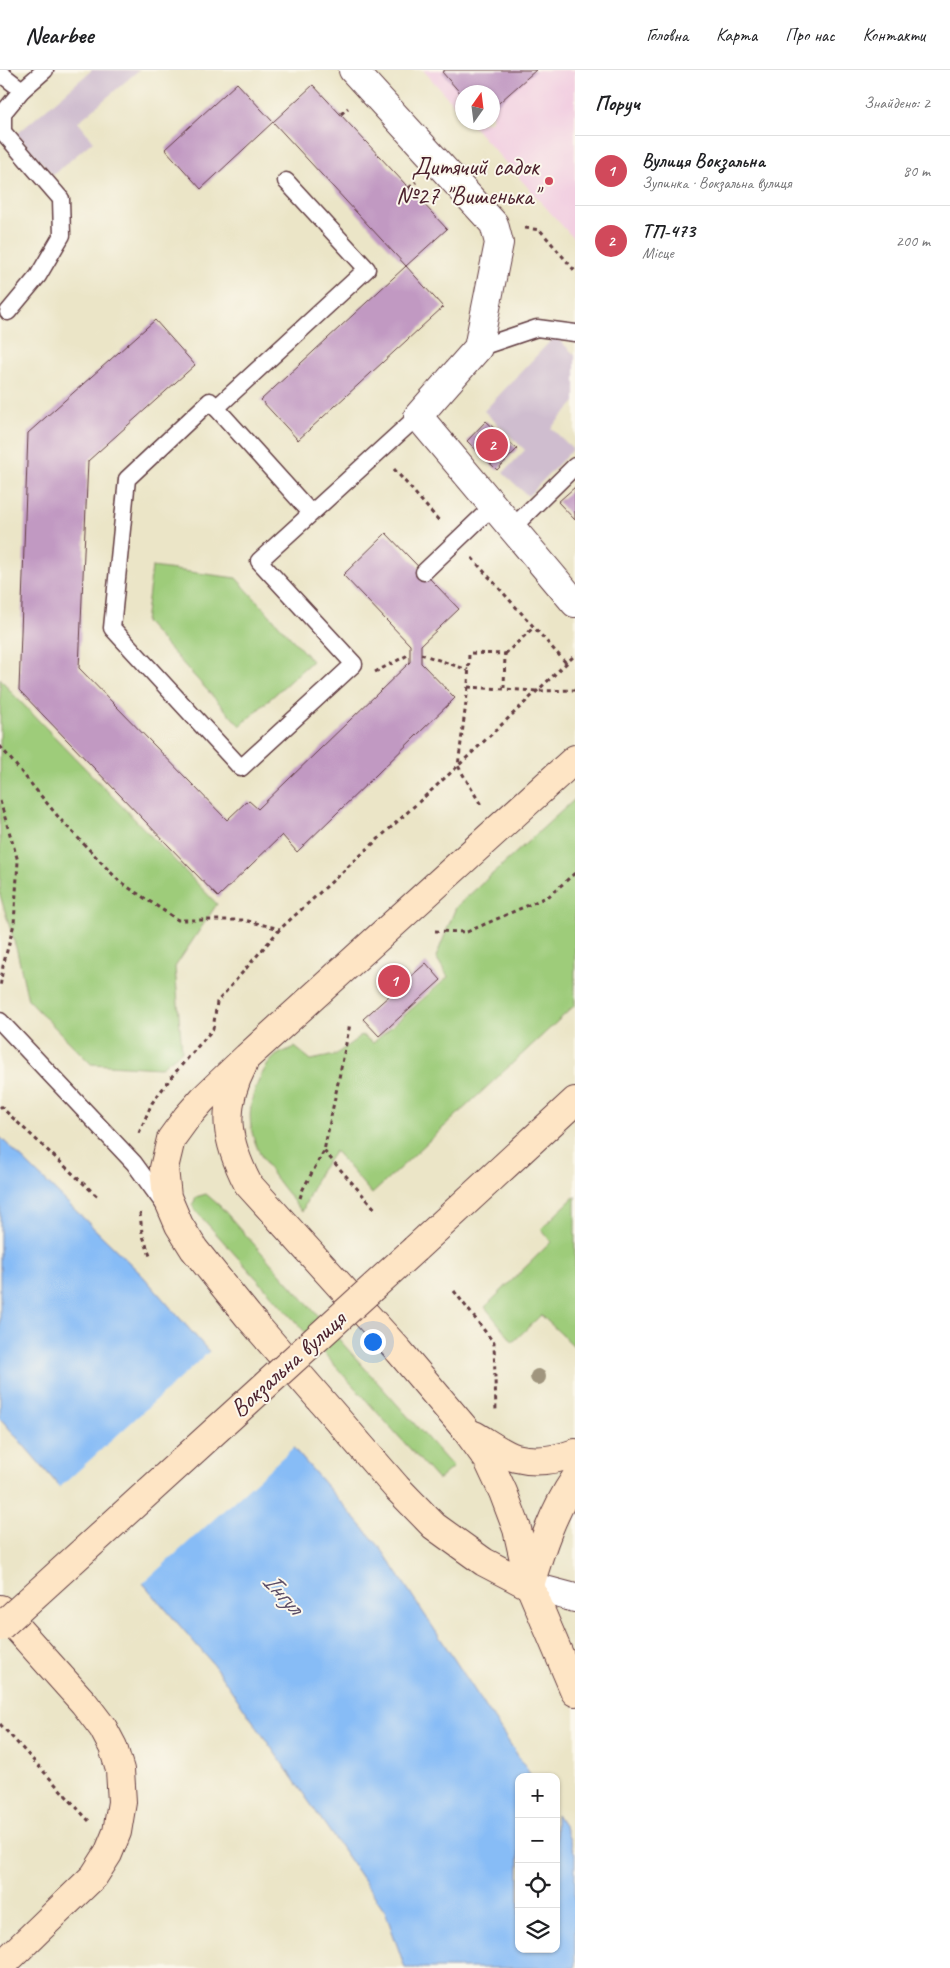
<!DOCTYPE html>
<html lang="uk">
<head>
<meta charset="utf-8">
<style>
  :root { --surface:#fff; --page:#f6f6f6; --text:#202124; --muted:#757577; --line:#e0e0e0; --accent:#d1495b }
  body { margin:0; font-family:Caveat,sans-serif; background:var(--page); color:var(--text) }
  .controls { position:absolute; right:15px; bottom:15px; display:grid; overflow:hidden; border-radius:10px; box-shadow:0 1px 4px #0004 }
  .controls button { width:45px; height:45px; display:grid; place-items:center; padding:0; border:0; border-bottom:1px solid var(--line); background:var(--surface); color:var(--text); font:25px sans-serif }
  .compass { position:absolute; left:455px; top:15px; width:45px; height:45px; border-radius:50%; background:var(--surface); box-shadow:0 1px 4px #0004; rotate:14deg }
  .you { position:absolute; left:372px; top:1271px; width:18px; height:18px; margin:-12px; border:4px solid #fff; border-radius:50%; background:#1a73e8; box-shadow:0 0 0 8px #1a73e833 }
  .badge { display:grid; place-items:center; width:32px; height:32px; border-radius:50%; background:var(--accent); color:#fff; font-size:16px; font-weight:700 }
  .pin { position:absolute; translate:-50% -50%; border:2px solid #fff; box-shadow:0 1px 5px #0006 }
  .list { margin:0; padding:0; list-style:none }
  h2 { display:flex; justify-content:space-between; align-items:center; height:65px; margin:0; padding:0 20px; font-size:21px }
  h2 small { font-size:16px; font-weight:400; color:var(--muted) }
  .list li { display:grid; grid-template-columns:32px 1fr auto; gap:15px; align-items:center; box-sizing:border-box; height:70px; padding:0 20px; border-top:1px solid var(--line) }
  .list b { display:block; font-size:19px; white-space:nowrap }
  .list p { margin:0; font-size:16px; white-space:nowrap; color:var(--muted) }
  .list em { font-size:16px; font-style:normal; color:var(--muted) }
  .icon { flex:none; width:28px; height:28px; fill:none; stroke:currentColor; stroke-width:2; stroke-linecap:round; stroke-linejoin:round }
  .map { position:relative; flex:none; width:575px; height:1898px; overflow:hidden }
  header { display:flex; align-items:center; gap:30px; box-sizing:border-box; height:70px; padding:0 25px; background:var(--surface); border-bottom:1px solid var(--line) }
  header strong { font-size:24px }
  nav { display:flex; gap:28px; margin-inline-start:auto; font-size:18px }
  main { display:flex }
  aside { flex:1; background:var(--surface) }
  .map>svg:first-child { display:block }
  .built { fill:#f2cfe1 }
  .industrial { fill:#cfbdcf }
  .green { fill:#9ecc7a; stroke:#747652 }
  .water { fill:#87bcf6; stroke:#686e90 }
  .pier { fill:#ebe5c7 }
  .building { fill:#c199c2 }
  .lines { fill:none; stroke-linecap:round; stroke-linejoin:round }
  .service-casing { stroke:#623d42; stroke-width:19 }
  .minor-casing { stroke:#623d42; stroke-width:30 }
  .secondary-casing { stroke:#623d42; stroke-width:30 }
  .path { stroke:#623d42; stroke-width:3; stroke-dasharray:4 4; stroke-linecap:butt }
  .service { stroke:#fff; stroke-width:16 }
  .minor { stroke:#fff; stroke-width:28 }
  .secondary { stroke:#fee5c5; stroke-width:28 }
  .secondary-bridge-casing { stroke:#623d42; stroke-width:30; stroke-linecap:butt }
  .secondary-bridge { stroke:#fee5c5; stroke-width:28 }
  .tree { fill:#a0957e }
  .poi-dot { fill:#d1495b; stroke:#fbf7ec; stroke-width:2 }
  .labels { text-anchor:middle; dominant-baseline:central; stroke-width:4; stroke-linejoin:round; paint-order:stroke }
  .poi-label { font-size:25px; fill:#4a1f2b; stroke:#fbf7ec; text-anchor:end }
  .street-label { font-size:25px; fill:#4a1f2b; stroke:#fbf7ec }
  .water-label { font-size:26px; font-style:italic; fill:#5c4e68; stroke:#fbf7ec }
</style>
</head>
<body>
<header>
<strong>Nearbee</strong>
<nav><a>Головна</a><a>Карта</a><a>Про нас</a><a>Контакти</a></nav>
</header>
<main>
<div class="map">
<svg width="575" height="1898" viewBox="0 0 575 1898">
  <rect width="100%" height="100%" fill="#fbf7ec"/>
  <filter id="ink" filterUnits="userSpaceOnUse"><feTurbulence type="fractalNoise" baseFrequency=".02" numOctaves="2"/><feDisplacementMap in="SourceGraphic" scale="10" xChannelSelector="R" yChannelSelector="G"/><feConvolveMatrix kernelMatrix="1 2 1 2 8 2 1 2 1" color-interpolation-filters="sRGB"/></filter>
  <filter id="wash" filterUnits="userSpaceOnUse"><feTurbulence type="fractalNoise" baseFrequency=".0096" numOctaves="4" result="noise"/><feDisplacementMap in="SourceGraphic" scale="20" xChannelSelector="R" yChannelSelector="G"/><feGaussianBlur stdDeviation="1.12" result="paint"/><feColorMatrix in="noise" values="0 0 0 0 0 0 0 0 0 0 0 0 0 0 0 0 0 1.4 0 .05"/><feComposite in="paint" operator="in"/></filter>
  <g filter="url(#wash)">
    <rect width="100%" height="100%" fill="#ebe5c7"/>
    <!-- built -->
    <polygon class="built" points="423,0 575,0 575,170 470,53 492,52 492,22 462,22 462,44"/>
    <!-- industrial -->
    <g class="industrial">
      <polygon points="92,0 139,0 78,52 93,71 53,105 17,64"/>
      <polygon points="555,266 575,285 575,332 551,358 573,379 528,426 503,403 525,380 484,341"/>
    </g>
    <!-- green -->
    <g class="green">
      <polygon points="152,497 236,508 312,591 240,656 145,552"/>
      <polygon points="0,608 12,623 217,834 175,897 182,981 160,998 91,994 28,930 17,881 0,825"/>
      <path d="M 575,729 L 575,935 L 372,1124 L 335,1081 L 319,1103 L 302,1142 C 272,1103 236,1068 256,1017 C 260,1007 268,991 277,985 C 282,982 289,980 295,977 L 311,990 L 335,985 L 362,965 L 373,973 L 448,907 L 436,887 L 456,837 Z"/>
      <polygon points="206,1124 220,1136 453,1397 438,1410 194,1139 193,1134 196,1127"/>
      <polygon points="575,1126 575,1277 541,1245 513,1272 485,1237 551,1172 541,1159"/>
    </g>
    <!-- water -->
    <polygon class="water" points="0,1067 142,1205 380,1477 532,1707 519,1707 519,1879 556,1879 556,1744 565,1757 575,1784 575,1898 405,1898 385,1841 213,1594 0,1348"/>
    <!-- pier -->
    <polygon class="pier" points="211,1280 295,1376 141,1515 58,1419"/>
    <g id="blocks">
      <!-- building -->
      <g class="building">
        <polygon points="445,0 536,0 492,39 492,22 462,22 462,25 442,2"/>
        <polygon points="237,13 273,52 201,119 165,79"/>
        <polygon points="313,15 447,159 406,196 273,52"/>
        <polygon points="406,196 443,237 298,370 261,330"/>
        <polygon points="155,250 195,295 88,391 79,598 227,750 248,730 258,739 410,592 410,575 343,505 386,463 459,539 421,575 421,593 455,628 297,782 282,765 218,827 19,620 28,363"/>
        <polygon points="486,351 517,379 497,400 467,371"/>
        <polygon points="575,417 575,450 558,432"/>
        <polygon points="426,893 441,910 379,966 363,949"/>
      </g>
    </g>
  </g>
  <g filter="url(#ink)">
    <use href="#blocks" fill-opacity="0" stroke="#623d42" stroke-width="1"/>
    <g class="lines">
      <!-- service casing -->
      <g class="service-casing">
        <g id="service">
          <polyline points="0,3 22,20"/>
          <polyline points="8,242 38,206 62,165 61,129 3,62 3,43 22,20 45,0"/>
          <polyline points="478,278 537,258 575,263"/>
          <polyline points="216,338 367,199 286,111"/>
          <polyline points="311,443 210,331 127,409 112,558 241,698 354,594 259,491 418,346"/>
          <polyline points="512,458 575,396"/>
          <polyline points="424,502 493,436"/>
          <polyline points="0,951 134,1093 166,1137"/>
        </g>
      </g>
      <!-- minor casing -->
      <g class="minor-casing">
        <g id="minor">
          <polyline points="353,0 494,154 499,173 478,278 418,346 575,533"/>
          <polyline points="530,1516 575,1528"/>
        </g>
      </g>
      <!-- secondary casing -->
      <g class="secondary-casing">
        <g id="secondary">
          <path d="M 243,995 C 220,1039 226,1071 248,1114 L 399,1281 L 466,1360 L 488,1390 L 503,1422 L 517,1459 L 530,1516 L 575,1622"/>
          <polyline points="415,1179 575,1031"/>
          <path d="M 474,1365 C 485,1371 504,1385 516,1388 C 536,1393 556,1390 575,1383"/>
          <path d="M 530,1515 C 541,1478 553,1441 575,1409"/>
          <polyline points="530,1516 484,1492 434,1456 397,1418 248,1246 194,1179 179,1155 167,1127 164,1098 171,1069 187,1047 203,1029 247,987 575,689"/>
          <polyline points="0,1539 84,1633 103,1658 113,1677 120,1700 122,1732 117,1762 108,1784 94,1806 0,1897"/>
        </g>
      </g>
      <!-- path -->
      <g class="path">
        <polyline points="341,44 348,38"/>
        <polyline points="409,118 416,112"/>
        <polyline points="525,158 540,160 575,201"/>
        <polyline points="394,399 441,453"/>
        <polyline points="472,488 566,593"/>
        <polyline points="421,584 468,600"/>
        <polyline points="505,584 533,558"/>
        <polyline points="375,602 410,584"/>
        <polyline points="468,617 458,696 481,735"/>
        <polyline points="504,618 505,584 469,583 468,617 538,621 575,620"/>
        <polyline points="0,676 60,749 120,812 178,850 244,850 280,859"/>
        <polyline points="0,731 18,791 14,854 3,896 0,918"/>
        <polyline points="435,861 467,862 549,826 575,803"/>
        <polyline points="0,1036 99,1128"/>
        <polyline points="139,1063 152,1033 173,1005 213,959 217,932 280,859 458,696 575,585"/>
        <polyline points="324,1081 377,1141"/>
        <polyline points="300,1128 303,1119 324,1081 350,954"/>
        <polyline points="140,1143 142,1163 150,1186"/>
        <polyline points="454,1221 494,1273 496,1342"/>
        <polyline points="0,1654 89,1751"/>
      </g>
      <!-- service -->
      <use href="#service" class="service"/>
      <!-- minor -->
      <use href="#minor" class="minor"/>
      <!-- secondary -->
      <use href="#secondary" class="secondary"/>
      <!-- secondary-bridge casing -->
      <g class="secondary-bridge-casing">
        <polyline id="secondary-bridge" points="0,1557 415,1179"/>
      </g>
      <!-- secondary-bridge -->
      <use href="#secondary-bridge" class="secondary-bridge"/>
    </g>
    <!-- trees -->
    <circle class="tree" cx="538" cy="1307" r="8"/>
  </g>
  <!-- markers -->
  <circle class="poi-dot" cx="549" cy="111" r="5"/>
  <g class="labels">
    <!-- poi labels -->
    <g class="poi-label">
      <text x="539" y="97">Дитячий садок<tspan x="539" dy="29">№27 "Вишенька"</tspan></text>
    </g>
    <!-- street labels -->
    <g class="street-label">
      <text transform="translate(288 1294) rotate(-42)">Вокзальна вулиця</text>
    </g>
    <!-- water labels -->
    <g class="water-label">
      <text transform="translate(283 1523) rotate(48)">Інгул</text>
    </g>
  </g>
</svg>
<div class="controls">
<button>+</button>
<button>−</button>
<button><svg class="icon" aria-label="locate" viewBox="0 0 24 24"><circle cx="12" cy="12" r="6"/><path d="M12 2v4M12 18v4M2 12h4M18 12h4"/></svg></button>
<button><svg class="icon" aria-label="layers" viewBox="0 0 24 24"><path d="M12 4l9 5-9 5-9-5zM3 14l9 5 9-5"/></svg></button>
</div>
<svg class="compass" viewBox="-18 -18 36 36"><path d="M0-13l5 13h-10z" fill="#e53935"/><path d="M0 13l5-13h-10z" fill="#757577"/></svg>
<div class="you"></div>
<div class="pin badge" style="left:394px;top:911px">1</div>
<div class="pin badge" style="left:492px;top:375px">2</div>
</div>
<aside>
<h2>Поруч<small>Знайдено: 2</small></h2>
<ul class="list">
<li><span class="badge">1</span><div><b>Вулиця Вокзальна</b><p>Зупинка · Вокзальна вулиця</p></div><em>80 m</em></li>
<li><span class="badge">2</span><div><b>ТП-473</b><p>Місце</p></div><em>200 m</em></li>
</ul>
</aside>
</main>
</body>
</html>
